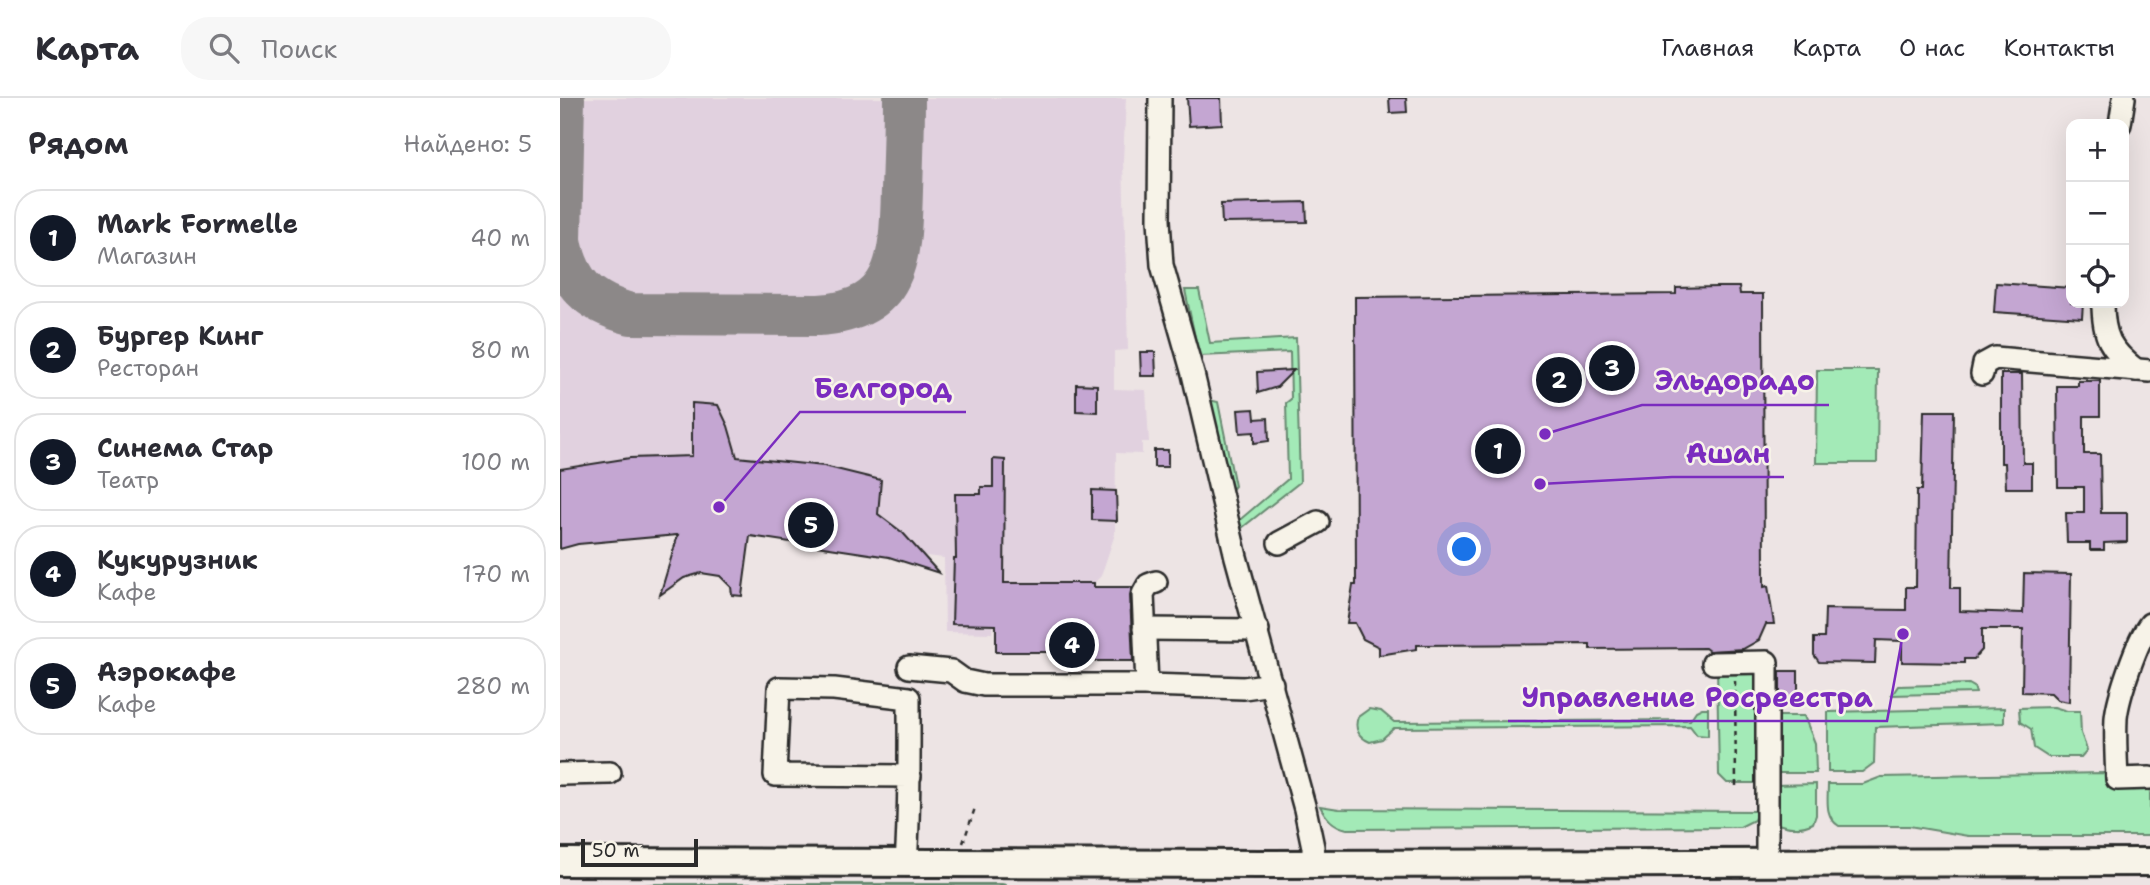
<!DOCTYPE html>
<html lang="ru">
<head>
<meta charset="utf-8">
<style>
  :root { --surface:#fff; --page:#f7f7f7; --text:#2b2b33; --muted:#7c7c81; --line:#e1e1e2; --accent:#111827 }
  body { margin:0; font-family:"Shantell Sans",sans-serif; background:var(--page); color:var(--text) }
  .controls { position:absolute; right:21px; top:21px; display:grid; overflow:hidden; border-radius:14px; box-shadow:0 7px 28px #0002 }
  .controls button { width:63px; height:63px; display:grid; place-items:center; padding:0; border:0; border-bottom:2px solid var(--line); background:var(--surface); color:var(--text); font:35px sans-serif }
  .scale { position:absolute; left:21px; bottom:18px; width:117px; box-sizing:border-box; padding-left:7px; border:4px solid #2b2b2b; border-top:0; font-size:19px; line-height:24px; white-space:nowrap; color:#2b2b2b; -webkit-text-stroke:5px #f7f3e8; paint-order:stroke }
  .you { position:absolute; left:905px; top:452px; width:24px; height:24px; margin:-18px; border:5px solid #fff; border-radius:50%; background:#1a73e8; box-shadow:0 0 0 10px #1a73e833 }
  .badge { display:grid; place-items:center; width:46px; height:46px; border-radius:50%; background:var(--accent); color:#fff; font-size:23px; font-weight:700 }
  .pin { position:absolute; translate:-50% -50%; border:4px solid #fff; box-shadow:0 2px 7px #0006 }
  .list { margin:0; padding:0; list-style:none }
  h2 { display:flex; justify-content:space-between; align-items:center; height:91px; margin:0; padding:0 28px; font-size:30px }
  h2 small { font-size:23px; font-weight:400; color:var(--muted) }
  .list li { display:grid; grid-template-columns:46px 1fr auto; gap:21px; align-items:center; box-sizing:border-box; height:98px; margin:0 14px 14px; padding:0 14px; border:2px solid var(--line); border-radius:28px }
  .list b { display:block; font-size:26px; white-space:nowrap }
  .list p { margin:0; font-size:23px; white-space:nowrap; color:var(--muted) }
  .list em { font-size:23px; font-style:normal; color:var(--muted) }
  .icon { flex:none; width:38px; height:38px; fill:none; stroke:currentColor; stroke-width:2; stroke-linecap:round; stroke-linejoin:round }
  .map { position:relative; flex:none; width:1590px; height:787px; overflow:hidden }
  header { display:flex; align-items:center; gap:42px; box-sizing:border-box; height:98px; padding:0 35px; background:var(--surface); border-bottom:2px solid var(--line) }
  header strong { font-size:33px }
  nav { display:flex; gap:38px; margin-inline-start:auto; font-size:24px }
  .search { width:490px; height:63px; background:var(--page); display:flex; align-items:center; gap:18px; box-sizing:border-box; padding:0 24px; border-radius:28px; color:var(--muted); font-size:26px }
  main { display:flex }
  aside { flex:1; background:var(--surface) }
  .map>svg:first-child { display:block }
  .built { fill:#e1d1df }
  .green { fill:#a3eab7; stroke:#678a71; stroke-width:2 }
  .lines { fill:none; stroke-linecap:round; stroke-linejoin:round }
  .taxiway { stroke:#8c8888; stroke-width:42 }
  .building { fill:#c4a6d2; stroke:#2b2b2b; stroke-width:2 }
  .minor-casing { stroke:#2b2b2b; stroke-width:26 }
  .major-casing { stroke:#2b2b2b; stroke-width:32 }
  .path { stroke:#2b2b2b; stroke-width:2.5; stroke-dasharray:5 5; stroke-linecap:butt }
  .minor { stroke:#f7f3e8; stroke-width:21 }
  .major { stroke:#f7f3e8; stroke-width:26 }
  .leader { fill:none; stroke:#7b2cbf; stroke-width:2.5 }
  .callout-dot { fill:#7b2cbf; stroke:#f7f3e8; stroke-width:2.5 }
  .callout-label { font-size:28px; text-anchor:middle; font-weight:bold; fill:#7b2cbf; stroke:#f7f3e8; stroke-width:5; stroke-linejoin:round; paint-order:stroke }
</style>
</head>
<body>
<header>
<strong>Карта</strong>
<div class="search"><svg class="icon" aria-label="search" viewBox="0 0 24 24"><circle cx="10" cy="10" r="6"/><path d="M15 15l6 6"/></svg>Поиск</div>
<nav><a>Главная</a><a>Карта</a><a>О нас</a><a>Контакты</a></nav>
</header>
<main>
<aside>
<h2>Рядом<small>Найдено: 5</small></h2>
<ul class="list">
<li><span class="badge">1</span><div><b>Mark Formelle</b><p>Магазин</p></div><em>40 m</em></li>
<li><span class="badge">2</span><div><b>Бургер Кинг</b><p>Ресторан</p></div><em>80 m</em></li>
<li><span class="badge">3</span><div><b>Синема Стар</b><p>Театр</p></div><em>100 m</em></li>
<li><span class="badge">4</span><div><b>Кукурузник</b><p>Кафе</p></div><em>170 m</em></li>
<li><span class="badge">5</span><div><b>Аэрокафе</b><p>Кафе</p></div><em>280 m</em></li>
</ul>
</aside>
<div class="map">
<svg width="1590" height="787" viewBox="0 0 1590 787">
  <rect width="100%" height="100%" fill="#ede4e4"/>
  <filter id="ink" filterUnits="userSpaceOnUse"><feTurbulence type="fractalNoise" baseFrequency=".0143" numOctaves="2"/><feDisplacementMap in="SourceGraphic" scale="14" xChannelSelector="R" yChannelSelector="G"/><feConvolveMatrix kernelMatrix="1 2 1 2 8 2 1 2 1" color-interpolation-filters="sRGB"/></filter>
  <g filter="url(#ink)">
    <!-- built -->
    <polygon class="built" points="0,0 566,0 563,62 568,252 554,253 554,291 586,292 589,344 582,344 582,356 556,355 555,436 541,478 534,485 434,484 432,535 385,534 384,460 348,456 317,438 311,457 195,439 135,437 84,439 18,446 0,451"/>
    <!-- green -->
    <g class="green">
      <polygon points="625,192 639,192 650,245 736,240 740,384 678,433 676,425 728,381 726,305 731,301 730,254 639,258"/>
      <polygon points="1257,272 1318,272 1317,365 1256,365"/>
      <polygon points="649,302 658,304 675,388 669,395"/>
      <polygon points="1157,567 1204,573 1204,685 1167,685 1159,677"/>
      <polygon points="1409,586 1414,589 1416,595 1332,597 1338,588"/>
      <polygon points="1494,609 1507,613 1520,613 1521,635 1527,652 1521,659 1488,659 1474,650 1471,631 1460,624 1459,610"/>
      <path d="M 1142,610 L 1148,610 L 1148,638 L 1137,637 L 1130,628 L 834,630 L 822,641 L 810,644 C 798,639 794,630 798,619 L 809,611 L 821,613 L 834,624 L 1130,622 L 1136,613 Z"/>
      <polygon points="1444,610 1444,625 1315,629 1314,665 1302,674 1268,674 1268,614"/>
      <polygon points="1215,618 1244,618 1255,645 1256,675 1214,675"/>
      <path d="M 1544,675 L 1566,692 L 1590,691 L 1590,738 L 1408,738 L 1349,728 L 1279,728 C 1264,719 1268,701 1268,686 L 1303,686 L 1321,679 Z"/>
      <path d="M 1256,686 L 1256,717 L 1253,725 C 1242,731 1227,730 1216,725 L 1214,687 Z"/>
      <path d="M 760,708 L 779,711 L 1197,713 L 1194,722 L 1180,729 L 787,731 C 773,728 766,720 760,708 Z"/>
      <polygon points="95,786 442,786 446,787 84,787"/>
    </g>
    <g class="lines">
      <!-- taxiway -->
      <path class="taxiway" d="M 4,0 L 1,142 C 8,185 29,205 71,216 L 259,217 C 341,212 340,157 342,92 C 343,62 344,31 344,0"/>
    </g>
    <!-- building -->
    <g class="building">
      <polygon points="627,0 661,0 662,26 629,28"/>
      <polygon points="829,0 846,0 847,14 830,15"/>
      <polygon points="746,104 747,124 662,125 661,106"/>
      <polygon points="1436,185 1511,190 1511,205 1523,205 1522,220 1434,214"/>
      <polygon points="1157,189 1179,189 1180,196 1203,196 1204,489 1208,488 1214,526 1206,526 1199,542 1183,551 1149,553 1145,550 1030,551 1030,546 857,547 857,551 819,557 819,549 803,541 795,525 787,525 793,487 796,487 795,199 1116,196 1116,190"/>
      <polygon points="580,254 595,254 596,278 581,278"/>
      <polygon points="734,272 717,289 698,295 697,274"/>
      <polygon points="1441,276 1462,276 1463,365 1472,365 1472,390 1446,390 1445,365 1441,365"/>
      <polygon points="1518,283 1540,283 1540,318 1524,318 1524,356 1540,356 1541,415 1567,415 1567,444 1544,445 1544,452 1530,452 1530,445 1507,445 1506,415 1524,415 1524,389 1498,389 1497,288 1518,288"/>
      <polygon points="516,286 537,287 537,314 516,313"/>
      <polygon points="132,305 158,307 168,328 177,359 264,368 321,382 318,416 343,435 379,475 329,459 190,438 182,498 172,497 171,489 160,478 141,475 124,480 100,497 118,437 18,446 0,451 0,371 70,360 132,358"/>
      <polygon points="694,311 695,321 708,320 709,343 694,345 694,334 680,335 678,312"/>
      <polygon points="1364,313 1394,313 1391,490 1400,490 1400,513 1463,515 1464,475 1511,476 1509,604 1498,602 1491,595 1462,594 1463,531 1422,531 1422,552 1414,561 1404,561 1404,565 1342,564 1342,543 1316,542 1315,565 1259,564 1254,557 1254,540 1264,540 1265,511 1346,512 1346,489 1356,489 1357,392 1362,392"/>
      <rect x="594" y="352" width="14" height="17"/>
      <polygon points="433,361 445,362 444,485 534,485 534,489 572,489 570,497 573,563 528,563 528,554 436,554 436,527 392,526 394,460 396,460 395,396 421,396 421,389 433,389"/>
      <polygon points="532,392 556,393 557,423 532,422"/>
      <rect x="1220" y="573" width="18" height="26"/>
    </g>
    <g class="lines">
      <!-- minor casing -->
      <g class="minor-casing">
        <g id="minor">
          <polyline points="600,0 599,122 602,167 633,276 676,459 745,711 753,749 753,765"/>
          <polyline points="1560,26 1564,0"/>
          <path d="M 1543,205 C 1543,239 1550,251 1576,272"/>
          <polyline points="1422,276 1424,266 1435,260 1590,273"/>
          <polyline points="719,445 758,424"/>
          <path d="M 1590,526 C 1577,542 1558,599 1556,620 C 1555,640 1556,660 1557,681 L 1590,680"/>
          <polyline points="584,531 698,532"/>
          <polyline points="1153,565 1207,564 1207,765"/>
          <polyline points="349,569 391,573 405,583 424,587 587,587 684,590 712,586"/>
          <polyline points="587,587 583,496 588,487 596,484"/>
          <polyline points="0,676 50,675"/>
          <path d="M 346,765 C 350,710 349,655 349,600 L 274,591 L 219,590 L 215,677 L 350,678"/>
        </g>
      </g>
      <!-- major casing -->
      <g class="major-casing">
        <polyline id="major" points="0,764 705,766 1590,764"/>
      </g>
      <!-- path -->
      <g class="path">
        <polyline points="1175,583 1176,688"/>
        <polyline points="403,745 415,710"/>
      </g>
      <!-- minor -->
      <use href="#minor" class="minor"/>
      <!-- major -->
      <use href="#major" class="major"/>
    </g>
  </g>
  <!-- callouts -->
  <path class="leader" d="M985 336L1082 307H1269M159 409L240 314H406M980 386L1112 379H1224M1343 536L1327 623H948"/>
  <g class="callout-dot">
    <circle cx="985" cy="336" r="7"/>
    <circle cx="159" cy="409" r="7"/>
    <circle cx="980" cy="386" r="7"/>
    <circle cx="1343" cy="536" r="7"/>
  </g>
  <g class="callout-label">
    <text x="1175" y="292">Эльдорадо</text>
    <text x="323" y="300">Белгород</text>
    <text x="1168" y="365">Ашан</text>
    <text x="1137" y="609">Управление Росреестра</text>
  </g>
</svg>
<div class="controls">
<button>+</button>
<button>−</button>
<button><svg class="icon" aria-label="locate" viewBox="0 0 24 24"><circle cx="12" cy="12" r="6"/><path d="M12 2v4M12 18v4M2 12h4M18 12h4"/></svg></button>
</div>
<div class="scale">50 m</div>
<div class="you"></div>
<div class="pin badge" style="left:938px;top:353px">1</div>
<div class="pin badge" style="left:999px;top:282px">2</div>
<div class="pin badge" style="left:1052px;top:270px">3</div>
<div class="pin badge" style="left:512px;top:547px">4</div>
<div class="pin badge" style="left:251px;top:427px">5</div>
</div>
</main>
</body>
</html>
